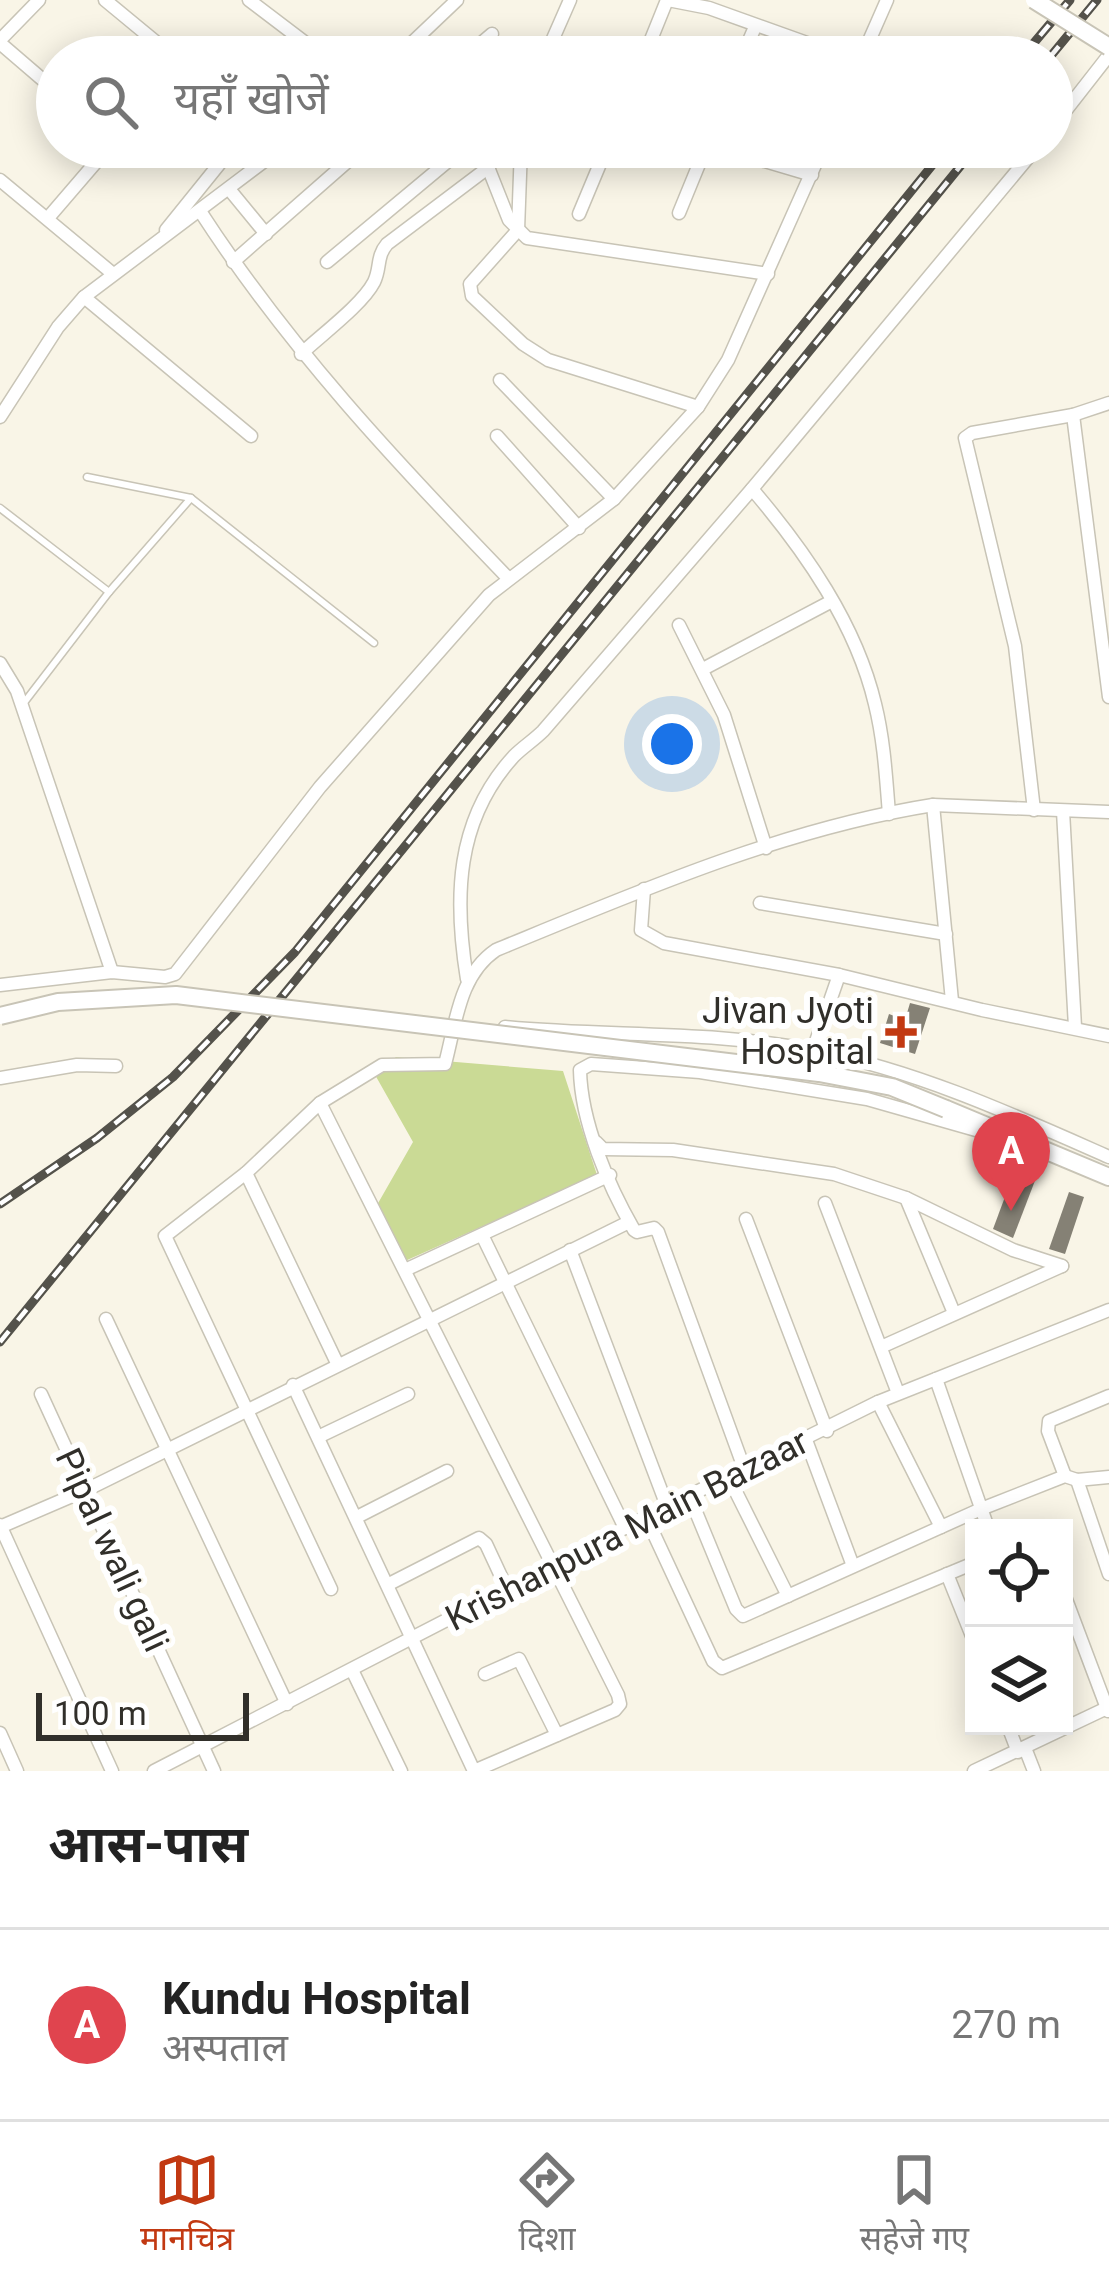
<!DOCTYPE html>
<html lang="hi">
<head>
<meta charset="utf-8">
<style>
  :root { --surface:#fff; --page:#f6f6f6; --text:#222; --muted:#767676; --line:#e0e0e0; --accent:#c23912 }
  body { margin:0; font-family:Roboto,"Noto Sans Devanagari",sans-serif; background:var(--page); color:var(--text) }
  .controls { position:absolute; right:36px; bottom:36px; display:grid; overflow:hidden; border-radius:0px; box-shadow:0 6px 30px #0003 }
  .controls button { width:108px; height:108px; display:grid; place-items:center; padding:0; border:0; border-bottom:3px solid var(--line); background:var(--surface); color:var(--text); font:60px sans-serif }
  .scale { position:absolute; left:36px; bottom:30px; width:213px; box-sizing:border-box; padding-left:12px; border:6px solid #312f2a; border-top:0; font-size:33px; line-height:42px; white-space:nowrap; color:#312f2a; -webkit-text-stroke:9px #fff; paint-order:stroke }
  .you { position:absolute; left:672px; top:744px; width:42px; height:42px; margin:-30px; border:9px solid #fff; border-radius:50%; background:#1a73e8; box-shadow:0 0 0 18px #1a73e833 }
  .badge { display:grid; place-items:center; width:78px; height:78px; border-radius:50%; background:var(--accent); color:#fff; font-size:39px; font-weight:700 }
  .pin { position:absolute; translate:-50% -99px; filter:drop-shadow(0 3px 6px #0008) }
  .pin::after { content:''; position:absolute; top:63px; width:42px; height:36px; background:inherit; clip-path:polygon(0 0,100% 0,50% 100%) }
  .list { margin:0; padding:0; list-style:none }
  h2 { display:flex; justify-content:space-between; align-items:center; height:156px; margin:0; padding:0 48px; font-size:51px }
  h2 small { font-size:39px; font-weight:400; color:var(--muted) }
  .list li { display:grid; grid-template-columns:78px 1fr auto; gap:36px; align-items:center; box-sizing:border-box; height:192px; padding:0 48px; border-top:3px solid var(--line) }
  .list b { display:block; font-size:45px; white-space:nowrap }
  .list p { margin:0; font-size:39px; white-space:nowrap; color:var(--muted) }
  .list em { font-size:39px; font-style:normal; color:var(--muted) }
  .icon { flex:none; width:66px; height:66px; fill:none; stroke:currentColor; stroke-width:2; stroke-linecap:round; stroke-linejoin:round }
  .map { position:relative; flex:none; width:1109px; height:1771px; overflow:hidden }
  .search { position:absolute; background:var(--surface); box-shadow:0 6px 30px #0003; left:36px; right:36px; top:36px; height:132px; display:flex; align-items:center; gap:30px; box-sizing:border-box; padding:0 42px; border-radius:66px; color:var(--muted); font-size:45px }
  .sheet { height:348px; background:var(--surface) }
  nav { display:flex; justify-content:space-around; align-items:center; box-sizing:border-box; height:168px; border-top:3px solid var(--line); background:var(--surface); font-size:33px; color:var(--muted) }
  nav a { display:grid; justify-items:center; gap:6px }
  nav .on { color:var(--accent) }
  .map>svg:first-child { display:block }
  .green { fill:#cada95 }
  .building { fill:#858175 }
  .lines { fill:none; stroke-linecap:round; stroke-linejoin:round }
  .service-casing { stroke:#c8c4b6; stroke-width:9 }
  .minor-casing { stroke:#c8c4b6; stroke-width:15 }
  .secondary-casing { stroke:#c8c4b6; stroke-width:20 }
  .service { stroke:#fff; stroke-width:6 }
  .minor { stroke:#fff; stroke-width:12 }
  .secondary { stroke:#fff; stroke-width:16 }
  .rail-casing { stroke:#54524b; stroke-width:9 }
  .rail { stroke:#fff; stroke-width:4.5; stroke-dasharray:14; stroke-linecap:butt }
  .secondary-bridge-casing { stroke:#c8c4b6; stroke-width:20; stroke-linecap:butt }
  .secondary-bridge { stroke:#fff; stroke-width:16 }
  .poi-dot { fill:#c23912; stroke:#fff; stroke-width:4.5 }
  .labels { text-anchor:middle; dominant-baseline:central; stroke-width:12; stroke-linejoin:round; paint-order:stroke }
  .poi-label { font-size:36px; fill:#312f2a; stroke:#fff; text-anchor:end }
  .street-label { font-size:36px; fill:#312f2a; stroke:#fff }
</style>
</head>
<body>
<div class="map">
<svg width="1109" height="1771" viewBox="0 0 1109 1771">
  <rect width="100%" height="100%" fill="#f9f5e7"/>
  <!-- green -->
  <polygon class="green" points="396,1057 563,1071 597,1175 405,1261 377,1205 413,1142 374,1073"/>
  <!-- building -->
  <g class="building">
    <polygon points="910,1003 930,1008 915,1054 880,1043 889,1014 905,1020"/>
    <polygon points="1015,1170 1036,1178 1013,1238 993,1229"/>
    <polygon points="1069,1192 1084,1197 1065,1254 1049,1249"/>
  </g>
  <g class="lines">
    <!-- service casing -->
    <g class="service-casing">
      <g id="service">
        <polyline points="87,477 191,498 374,643"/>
        <polyline points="0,508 109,592"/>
        <polyline points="23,704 109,592 191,498"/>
      </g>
    </g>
    <!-- minor casing -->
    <g class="minor-casing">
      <g id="minor">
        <polyline points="105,0 174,57"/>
        <polyline points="249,0 324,57"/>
        <polyline points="668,0 709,8 846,57"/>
        <polyline points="0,40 39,0"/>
        <polyline points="0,43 57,92"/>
        <polyline points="397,57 457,0"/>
        <polyline points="465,57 492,34"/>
        <polyline points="545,57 570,0"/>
        <polyline points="644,57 667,0"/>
        <polyline points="742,57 755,27"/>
        <polyline points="862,57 887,0"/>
        <polyline points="1052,128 1109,55"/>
        <polyline points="480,147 509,220 527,238 768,274"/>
        <polyline points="521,147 518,230 470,284 472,296 523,344 548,360 698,407"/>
        <polyline points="717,147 812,175"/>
        <polyline points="0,180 112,273"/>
        <polyline points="229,189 266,234"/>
        <path d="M 200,211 C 288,347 396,462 508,578"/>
        <polyline points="679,213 706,147"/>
        <polyline points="579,214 607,147"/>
        <polyline points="48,218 109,147"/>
        <polyline points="166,230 233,147"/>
        <polyline points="233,262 364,147"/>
        <polyline points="327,262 465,147"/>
        <polyline points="84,297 251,436"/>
        <path d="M 301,354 C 321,335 362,305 374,282 C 381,268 376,257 387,244 L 489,167"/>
        <polyline points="500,380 614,499"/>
        <polyline points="1073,415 1109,697"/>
        <polyline points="0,417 58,327 84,297 283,147"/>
        <polyline points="497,436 579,528"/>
        <path d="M 752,489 C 805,551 856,624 875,704 C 884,740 886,777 889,814"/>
        <polyline points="679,625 724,715 766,848"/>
        <polyline points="0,663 17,691 112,972"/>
        <polyline points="703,669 832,601"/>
        <polyline points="933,805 952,1001"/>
        <polyline points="1034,810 1015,646 965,438 972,433 1073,415 1109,403"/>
        <polyline points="1063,811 1075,1027"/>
        <polyline points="644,889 641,930 664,943 839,975 982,1010 1109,1036"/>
        <polyline points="760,903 946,934"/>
        <path d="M 467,979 C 454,899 455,820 514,756 C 523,747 534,740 543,731 L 752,489 L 1037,147"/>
        <polyline points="0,985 112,972 165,977 175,974 320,787 489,595 614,499 698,407 728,360 823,147"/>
        <path d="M 505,1027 C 608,1037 715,1030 816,1051 C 918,1071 1014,1115 1109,1157"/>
        <polyline points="813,1050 839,975"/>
        <polyline points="0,1078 77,1065 116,1066"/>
        <polyline points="320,1103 618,1695 620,1704 615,1710 474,1771"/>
        <polyline points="596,1142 603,1149 673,1150 834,1174 906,1198 1013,1250 1062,1266"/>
        <polyline points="246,1173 337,1363"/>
        <polyline points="906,1198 954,1313"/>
        <polyline points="825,1203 898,1393"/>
        <polyline points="746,1219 827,1431"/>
        <polyline points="482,1235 625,1528"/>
        <polyline points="570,1250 667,1506"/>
        <polyline points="405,1270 610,1175"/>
        <polyline points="106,1319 287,1704"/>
        <polyline points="881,1347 1062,1266"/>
        <polyline points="936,1379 988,1528"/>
        <polyline points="293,1385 474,1771"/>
        <polyline points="41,1394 214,1771"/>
        <polyline points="878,1402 941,1527"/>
        <polyline points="318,1437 408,1394"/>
        <polyline points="806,1440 853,1566"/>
        <path d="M 744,1468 L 658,1232 L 654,1228 L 637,1232 L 634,1230 C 608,1185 581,1122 580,1070 L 591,1064 L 700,1072 L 867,1099 L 990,1134"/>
        <polyline points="728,1476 788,1596"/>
        <polyline points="1065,1476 1048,1431 1049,1421 1109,1396"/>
        <polyline points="1077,1480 1109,1574"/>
        <polyline points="689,1495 736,1609 743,1616 981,1509 1065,1476 1077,1480 1109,1477"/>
        <polyline points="357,1517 447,1471"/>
        <polyline points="646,1517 713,1661 722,1668 974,1563"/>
        <polyline points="0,1525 112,1771"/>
        <polyline points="0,1527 86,1490 629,1222"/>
        <polyline points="947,1574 974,1641"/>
        <polyline points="389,1584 479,1538 486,1544 507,1589"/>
        <path d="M 331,1589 L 165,1236 L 246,1173 L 320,1103 L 382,1065 L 445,1064 C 456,1023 459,975 496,950 C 637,892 782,829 933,805 L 1109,812"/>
        <polyline points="1064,1594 1108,1711"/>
        <polyline points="352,1670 401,1771"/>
        <polyline points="485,1674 519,1659 557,1735"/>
        <polyline points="1008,1726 1018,1752"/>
        <polyline points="0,1733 17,1771"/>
        <polyline points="1025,1748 1034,1771"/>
        <polyline points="154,1771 646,1517 878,1402 1109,1310"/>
        <polyline points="974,1771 1109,1707"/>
      </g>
    </g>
    <!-- secondary casing -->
    <g class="secondary-casing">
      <polyline id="secondary" points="946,1109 1109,1177"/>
    </g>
    <!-- service -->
    <use href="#service" class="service"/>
    <!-- minor -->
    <use href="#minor" class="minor"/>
    <!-- secondary -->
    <use href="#secondary" class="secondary"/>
    <!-- rail casing -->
    <g class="rail-casing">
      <g id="rail">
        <polyline points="1022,57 1070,0"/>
        <polyline points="1050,57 1097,0"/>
        <polyline points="0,1204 97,1138 173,1077 295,952 947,147"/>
        <polyline points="0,1342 976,147"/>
      </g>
    </g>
    <!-- rail -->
    <use href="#rail" class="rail"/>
    <!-- secondary-bridge casing -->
    <g class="secondary-bridge-casing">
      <g id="secondary-bridge">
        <polyline points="1034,0 1109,47"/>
        <polyline points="0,1016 58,1002 176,995 819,1073 892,1087 946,1109"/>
      </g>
    </g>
    <!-- secondary-bridge -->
    <use href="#secondary-bridge" class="secondary-bridge"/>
  </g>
  <!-- markers -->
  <path class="poi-dot" d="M895 1014h12v12h12v12h-12v12h-12v-12h-12v-12h12z"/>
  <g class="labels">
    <!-- poi labels -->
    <g class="poi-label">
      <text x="874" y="1011">Jivan Jyoti<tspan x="874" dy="41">Hospital</tspan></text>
    </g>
    <!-- street labels -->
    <g class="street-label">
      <text transform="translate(627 1530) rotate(-27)">Krishanpura Main Bazaar</text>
      <text transform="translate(112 1550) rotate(65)">Pipal wali gali</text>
    </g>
  </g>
</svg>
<div class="controls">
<button><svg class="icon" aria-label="locate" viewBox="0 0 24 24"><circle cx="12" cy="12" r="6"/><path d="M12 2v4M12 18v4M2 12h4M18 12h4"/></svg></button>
<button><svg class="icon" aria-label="layers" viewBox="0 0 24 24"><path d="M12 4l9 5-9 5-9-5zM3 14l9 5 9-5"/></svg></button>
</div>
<div class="scale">100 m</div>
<div class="you"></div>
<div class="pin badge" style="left:1011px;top:1211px;background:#e0444e">A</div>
<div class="search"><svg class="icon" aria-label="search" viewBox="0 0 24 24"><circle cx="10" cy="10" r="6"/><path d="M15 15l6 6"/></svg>यहाँ खोजें</div>
</div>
<section class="sheet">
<h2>आस-पास<small></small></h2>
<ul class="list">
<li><span class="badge" style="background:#e0444e">A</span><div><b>Kundu Hospital</b><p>अस्पताल</p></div><em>270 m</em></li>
</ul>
</section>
<nav>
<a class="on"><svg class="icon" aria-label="map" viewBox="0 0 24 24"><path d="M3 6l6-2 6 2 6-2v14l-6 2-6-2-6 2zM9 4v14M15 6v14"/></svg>मानचित्र</a>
<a><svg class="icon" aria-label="directions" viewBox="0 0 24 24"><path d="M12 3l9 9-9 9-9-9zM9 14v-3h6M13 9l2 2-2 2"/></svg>दिशा</a>
<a><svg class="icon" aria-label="saved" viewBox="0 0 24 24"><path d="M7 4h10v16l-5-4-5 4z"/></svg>सहेजे गए</a>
</nav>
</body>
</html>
